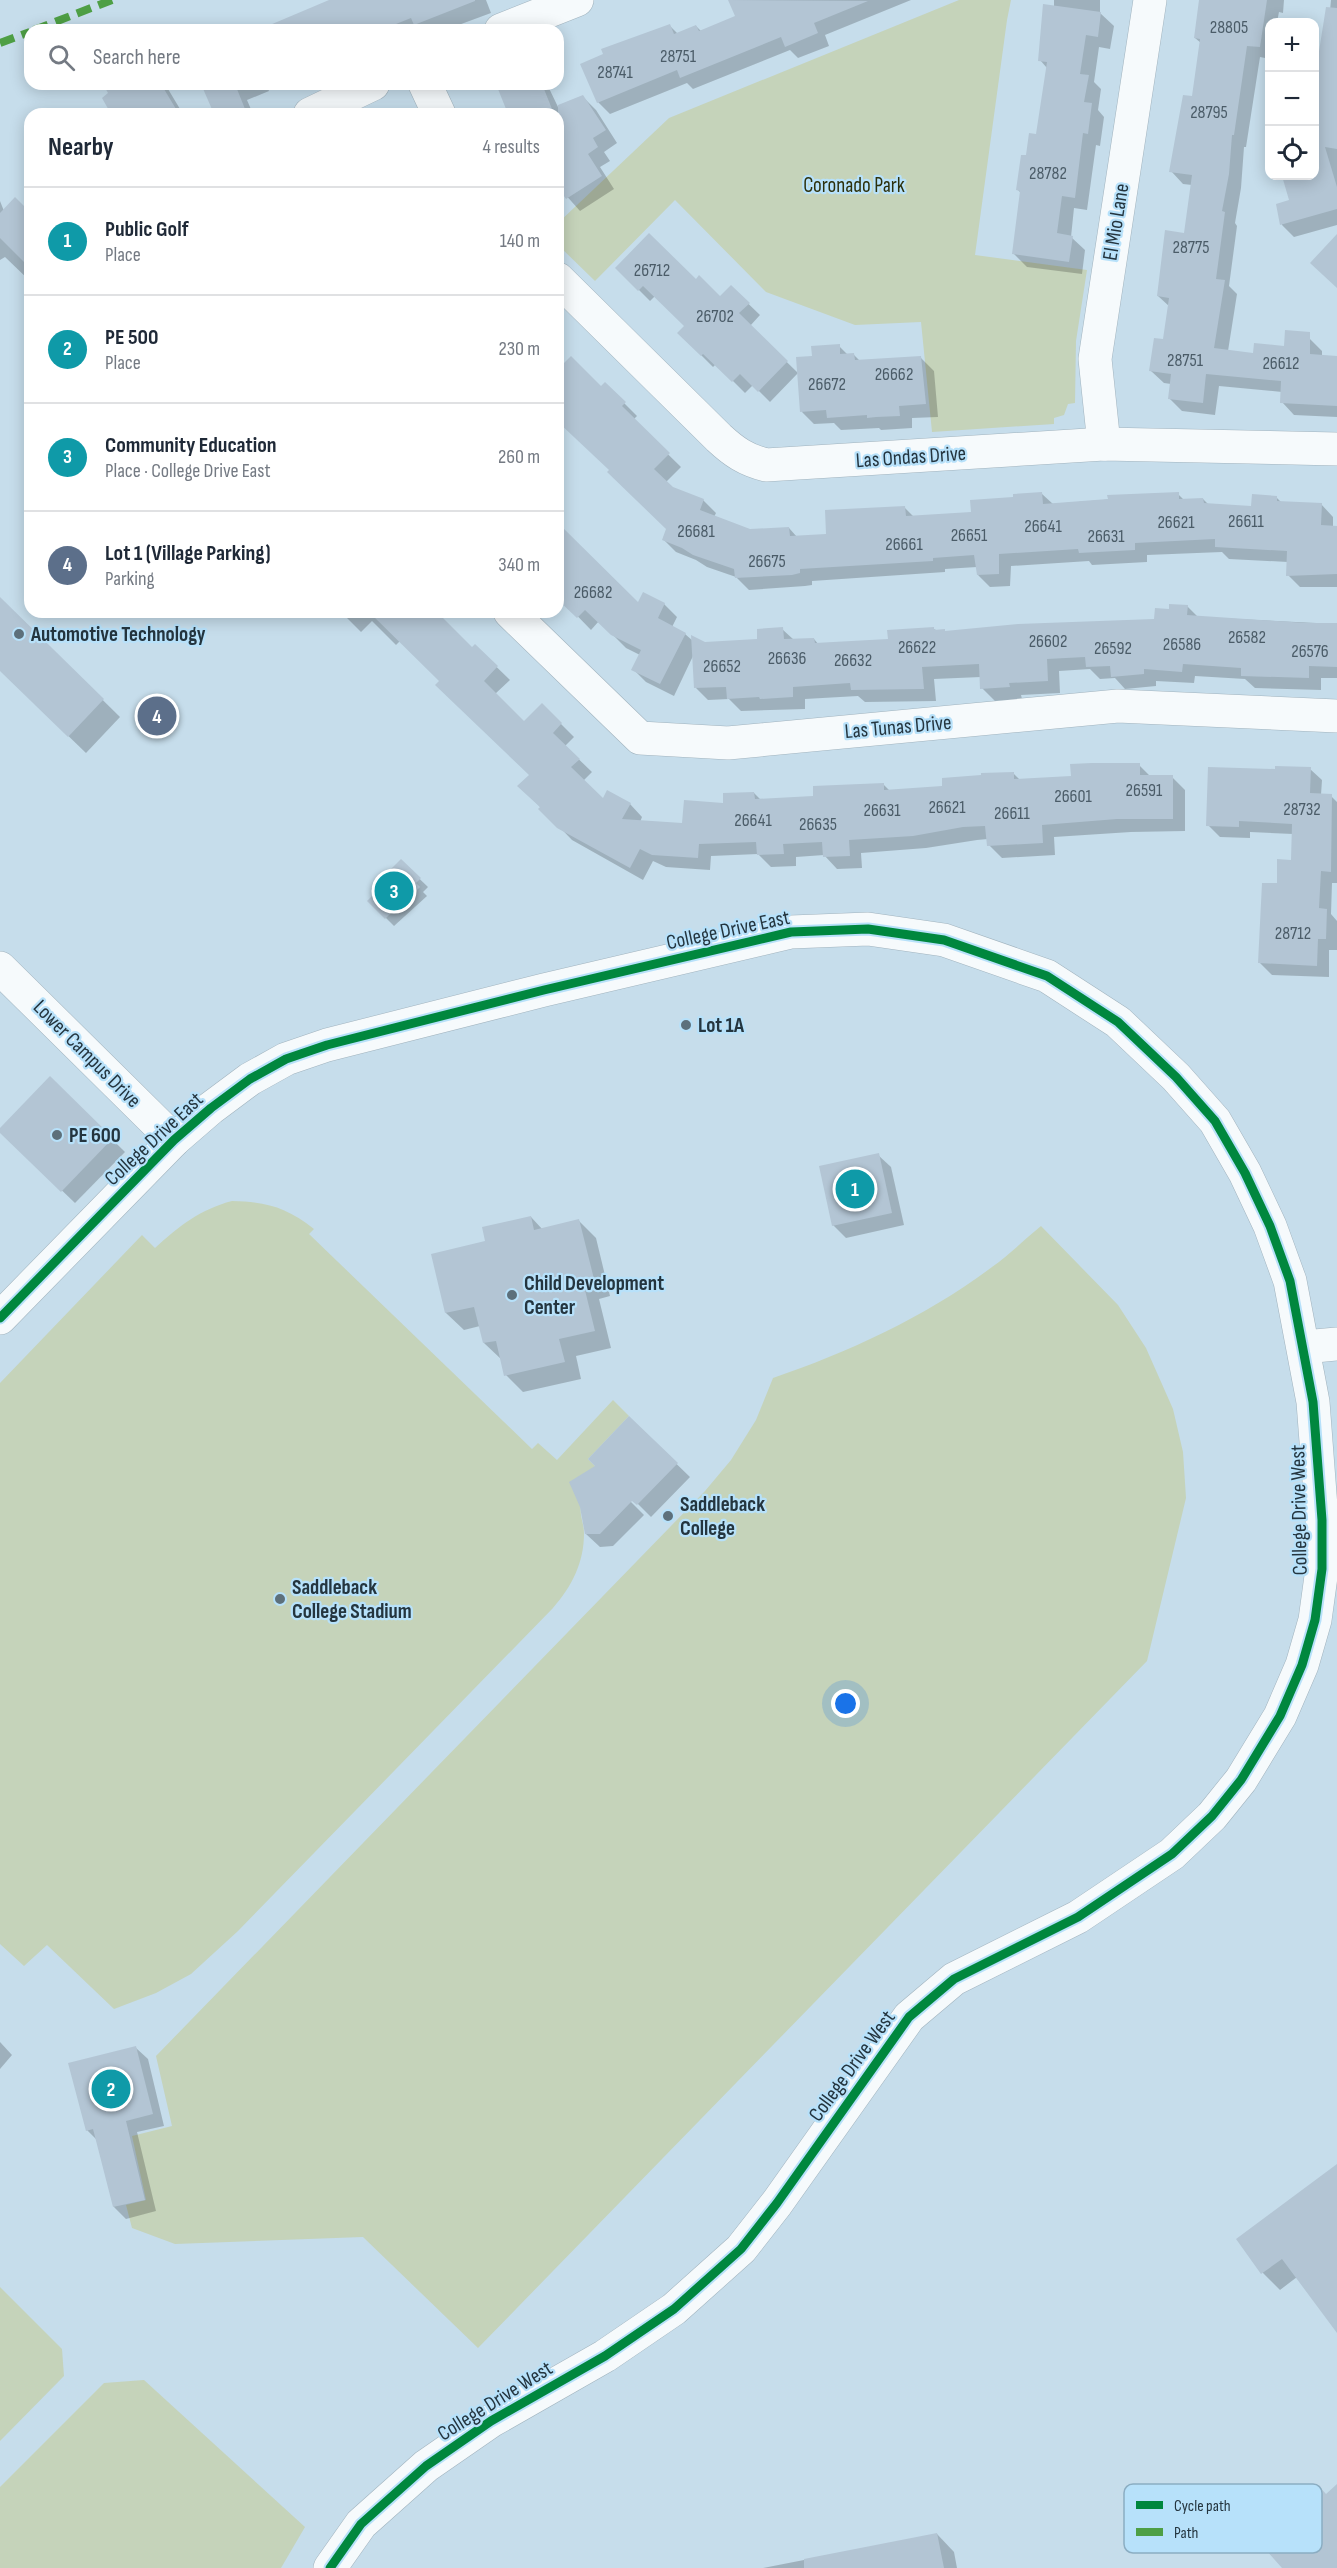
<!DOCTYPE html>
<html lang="en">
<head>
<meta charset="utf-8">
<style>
  :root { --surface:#fff; --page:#f6f6f7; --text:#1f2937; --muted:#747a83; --line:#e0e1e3; --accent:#7c3aed }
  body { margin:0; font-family:"Sofia Sans Condensed",sans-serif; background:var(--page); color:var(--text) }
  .controls { position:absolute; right:18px; top:18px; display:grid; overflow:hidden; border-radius:12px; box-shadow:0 3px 15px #0003 }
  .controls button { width:54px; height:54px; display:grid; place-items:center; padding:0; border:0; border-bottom:2px solid var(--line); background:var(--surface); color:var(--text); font:30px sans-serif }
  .you { position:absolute; left:846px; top:1704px; width:21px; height:21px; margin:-15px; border:4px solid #fff; border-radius:50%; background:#1a73e8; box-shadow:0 0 0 9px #1a73e833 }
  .badge { display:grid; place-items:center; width:39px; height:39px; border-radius:50%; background:var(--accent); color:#fff; font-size:20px; font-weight:700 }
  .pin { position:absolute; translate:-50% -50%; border:3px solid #fff; box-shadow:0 2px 6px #0006 }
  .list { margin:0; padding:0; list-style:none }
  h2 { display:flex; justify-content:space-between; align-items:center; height:78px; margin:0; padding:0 24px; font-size:26px }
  h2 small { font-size:20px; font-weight:400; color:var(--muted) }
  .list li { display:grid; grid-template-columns:39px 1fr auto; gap:18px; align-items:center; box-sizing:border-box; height:108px; padding:0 24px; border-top:2px solid var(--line) }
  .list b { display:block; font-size:22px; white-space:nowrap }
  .list p { margin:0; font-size:20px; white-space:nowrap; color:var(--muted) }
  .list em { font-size:20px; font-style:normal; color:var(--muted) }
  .icon { flex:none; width:33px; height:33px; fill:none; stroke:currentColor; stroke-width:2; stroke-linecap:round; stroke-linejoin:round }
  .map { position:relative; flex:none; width:1337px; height:2568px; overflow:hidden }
  .search { position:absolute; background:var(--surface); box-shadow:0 3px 15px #0003; left:24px; top:24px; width:540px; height:66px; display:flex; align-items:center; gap:15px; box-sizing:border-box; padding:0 21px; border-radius:18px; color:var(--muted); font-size:22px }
  .panel { position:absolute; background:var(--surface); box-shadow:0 3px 15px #0003; left:24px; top:108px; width:540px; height:510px; border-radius:18px }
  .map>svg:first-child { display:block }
  .green { fill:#c5d3ba }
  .shadow { fill:#0003 }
  .building { fill:#b3c5d4 }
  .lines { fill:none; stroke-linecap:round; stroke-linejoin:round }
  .minor-casing { stroke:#a1b3be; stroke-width:34 }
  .minor { stroke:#f6fafc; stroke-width:33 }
  .quiet { stroke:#4e9f45; stroke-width:8; stroke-dasharray:15 8; stroke-linecap:butt }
  .cycleway-casing { stroke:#b7e1fa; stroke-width:13 }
  .cycleway { stroke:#00873e; stroke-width:9 }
  .poi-dot { fill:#5d707b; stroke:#b7e1fa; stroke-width:2 }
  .labels { text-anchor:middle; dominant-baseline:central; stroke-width:4.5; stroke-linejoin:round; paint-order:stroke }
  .number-label { font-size:18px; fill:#4b5c68 }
  .park-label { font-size:21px; fill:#2c300b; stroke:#b7e1fa }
  .street-label { font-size:21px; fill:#24353f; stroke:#b7e1fa }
  .poi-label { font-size:21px; font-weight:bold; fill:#24353f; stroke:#b7e1fa; text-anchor:start }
  .key { fill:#b7e1fa; stroke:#8badc2; stroke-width:1.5 }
  .key-label { font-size:16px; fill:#24353f }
</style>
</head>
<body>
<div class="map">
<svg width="1337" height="2568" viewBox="0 0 1337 2568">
  <rect width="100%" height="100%" fill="#c6ddeb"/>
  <!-- green -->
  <g class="green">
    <polygon points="959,0 1011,0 1007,20 975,255 1087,270 1076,341 1075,403 1068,404 1064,415 1054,418 1054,424 932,432 921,322 855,325 766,292 675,200 595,281 558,245 558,223 669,118"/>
    <path d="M 232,1201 C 267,1202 286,1207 314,1229 L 309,1234 L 532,1449 L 538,1443 L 557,1460 L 613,1400 L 629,1416 L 588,1459 L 595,1466 C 591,1478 583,1492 581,1505 C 579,1514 584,1524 584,1533 C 584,1563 572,1586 553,1608 L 238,1931 L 191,1974 L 156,1993 L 114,2009 L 47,1945 L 24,1966 L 0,1944 L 0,1383 L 142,1235 L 155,1248 C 179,1226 201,1209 232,1201 Z"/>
    <path d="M 1041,1226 L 1118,1305 L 1146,1348 L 1173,1409 L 1183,1452 L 1186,1498 L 1147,1661 L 478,2348 L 363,2237 L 175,2244 L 132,2228 L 126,2205 L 146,2200 L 132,2136 L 172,2126 L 156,2056 L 705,1491 L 731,1460 L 756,1420 L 773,1378 C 849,1352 927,1316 992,1267 C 1009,1255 1025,1239 1041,1226 Z"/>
    <polygon points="0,2287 62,2349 64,2376 0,2441"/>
    <polygon points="144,2380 305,2527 281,2568 0,2568 0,2487 104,2383"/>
  </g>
  <!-- shadow -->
  <g class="shadow">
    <polygon points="333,0 486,0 491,13 445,30 259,30"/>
    <polygon points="730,0 911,0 825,35 829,46 798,58 790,50 693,89 687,83 610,114 598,102 670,26 678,34 696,26 701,31 737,17"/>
    <polygon points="1054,0 1100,0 1100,13 1114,26 1110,49 1099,47 1094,82 1101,89 1098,110 1104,117 1100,146 1096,145 1087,210 1074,208 1071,237 1085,250 1082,274 1027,267 1014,254 1021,193 1018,190 1027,157 1038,136 1047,68 1040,60 1054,8"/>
    <polygon points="1200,0 1284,0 1283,13 1279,12 1277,22 1270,22 1270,59 1260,57 1246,147 1244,147 1241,188 1235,223 1237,226 1229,286 1237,294 1228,351 1255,355 1309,338 1322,351 1322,356 1337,357 1337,417 1294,415 1282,402 1282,392 1219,386 1215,415 1182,411 1169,398 1171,384 1164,383 1151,371 1164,341 1170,307 1158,296 1185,235 1192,185 1183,184 1171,171 1193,98 1201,43 1195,38"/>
    <polygon points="1331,0 1337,0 1337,225 1294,237 1282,225 1278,205 1291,201 1283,176 1314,176"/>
    <polygon points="104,84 165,84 183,114 113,114 110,94"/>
    <polygon points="202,84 266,84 269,91 247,100 253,114 215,114"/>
    <polygon points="508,84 547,84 558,107 583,97 596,110 617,143 604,152 610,161 600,167 614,189 580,211 563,192 558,195 558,114 510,114"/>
    <polygon points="0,201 4,211 30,215 30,281 5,257 0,260"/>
    <polygon points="617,268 696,281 721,298 731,287 760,315 750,326 798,373 770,402 753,385 745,393 716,364 713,367 679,333 686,326 655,296 650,301"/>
    <polygon points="839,346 848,355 853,354 861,362 921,358 934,371 938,417 912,418 912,428 881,430 879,428 841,430 834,423 814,424 802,412 814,357"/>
    <polygon points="558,371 601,388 605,384 637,416 633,420 681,467 666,482 672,489 703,500 716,513 714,517 750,531 789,528 797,537 828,535 904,507 914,517 972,514 1015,498 1042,494 1053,504 1178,494 1184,500 1203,499 1209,505 1252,507 1276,497 1282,503 1321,504 1333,517 1333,527 1337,527 1337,587 1300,587 1288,575 1288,562 1229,559 1222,552 1147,555 1147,562 1092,565 1089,561 1011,566 1010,586 990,587 978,575 977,567 945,569 945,572 812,581 812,585 805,586 749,590 736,577 707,567 696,560 676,552 663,539 667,529 611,470 558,420"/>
    <polygon points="558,525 639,604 664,604 677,617 672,627 685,634 693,641 705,644 759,641 782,629 794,640 814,639 819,645 890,641 933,629 946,633 1156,620 1170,610 1187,606 1198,617 1337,624 1337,678 1321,678 1321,690 1255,688 1245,679 1195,676 1194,683 1156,681 1156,686 1125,689 1115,678 1100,679 1090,669 1059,671 1060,693 1021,695 1022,699 995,701 982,688 981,677 934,679 936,701 865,702 858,696 805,699 805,709 741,711 729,699 708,700 696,688 693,656 674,696 646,682 633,669 640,655 626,648 599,621 591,630 558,596"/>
    <polygon points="0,599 120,717 86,753 0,670"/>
    <polygon points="341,612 426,612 472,649 475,646 510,680 495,694 524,723 542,705 574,737 565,746 592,772 583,781 603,800 630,804 642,817 640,822 684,825 754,793 761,800 815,798 883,784 890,791 944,787 1013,773 1020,780 1072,778 1139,765 1151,777 1172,777 1185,790 1185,831 1131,832 1054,837 1055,855 1002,858 989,845 988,839 977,840 926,848 861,853 862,868 837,869 824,855 796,857 796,866 771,867 758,854 711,856 710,870 666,867 653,861 643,880 572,840 520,786 530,775 441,681 400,641 396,645 372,621 361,632"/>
    <polygon points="1310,769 1322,780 1321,795 1331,796 1337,802 1337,883 1332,883 1331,914 1337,921 1337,950 1329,950 1329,977 1272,975 1260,963 1278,885 1293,861 1293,834 1250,832 1250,838 1220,837 1208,825 1277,770"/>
    <polygon points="401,861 428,887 423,892 427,896 394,926 369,901"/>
    <polygon points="50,1078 125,1152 75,1203 0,1131"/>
    <polygon points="878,1155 891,1167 904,1225 846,1238 833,1225"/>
    <polygon points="531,1217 543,1230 579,1221 596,1238 610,1296 599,1299 611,1348 576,1356 581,1379 523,1392 506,1375 502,1360 484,1343 480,1326 464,1330 446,1313 433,1255 487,1242"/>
    <polygon points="629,1418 690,1477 651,1517 628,1494 626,1497 644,1515 613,1546 600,1547 586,1534 597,1466"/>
    <polygon points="0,2042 12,2055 0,2069"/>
    <polygon points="136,2048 148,2059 164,2126 137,2132 156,2211 126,2219 114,2207 98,2141 87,2130"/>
    <polygon points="1337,2166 1337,2330 1297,2277 1280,2290 1263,2273 1238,2240"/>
    <polygon points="937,2534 954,2552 957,2568 763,2568"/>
  </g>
  <!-- building -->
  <g class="building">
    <polygon points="329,0 475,0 475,1 414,25 411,18 386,28 384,24 370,30 258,30"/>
    <polygon points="728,0 868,1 814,23 818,33 785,47 781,37 680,78 677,70 597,103 580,64 603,54 601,49 670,24 674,34 696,25 699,31 735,16"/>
    <polygon points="1199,0 1267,0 1260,47 1247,46 1234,135 1232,135 1229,174 1222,211 1225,212 1216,279 1225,280 1214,348 1253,353 1254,343 1284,346 1285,330 1310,332 1310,354 1337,356 1337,406 1280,403 1281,381 1206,374 1203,403 1168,399 1171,374 1149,371 1154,338 1163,339 1169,298 1157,296 1165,230 1184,233 1192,175 1169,172 1183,95 1192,96 1200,39 1194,38"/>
    <polygon points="1043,4 1101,12 1098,37 1086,35 1080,74 1089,75 1084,102 1092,103 1088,134 1083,133 1075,198 1062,196 1057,233 1073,236 1069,262 1012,254 1020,191 1016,190 1021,155 1026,155 1029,133 1036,134 1047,62 1038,61"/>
    <polygon points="1326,7 1337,8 1337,149 1325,147 1337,187 1337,209 1280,225 1276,204 1289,200 1282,176 1314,176 1314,83"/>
    <polygon points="103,84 161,84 179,114 111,114 102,98 108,93"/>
    <polygon points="201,84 235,84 247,114 214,114"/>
    <polygon points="496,84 542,84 554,114 508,114"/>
    <polygon points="583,95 606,130 593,138 598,147 588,154 602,176 566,199 558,187 558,105"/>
    <polygon points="15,197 30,212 30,268 0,238 0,213"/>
    <polygon points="649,233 696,279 699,275 720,296 731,285 750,303 739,313 788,361 758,392 740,374 732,382 703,354 701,356 677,333 684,326 643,286 638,291 615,268"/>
    <polygon points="1337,234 1337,288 1310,263"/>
    <polygon points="840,344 840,354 854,353 855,360 921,356 926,404 899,406 900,416 876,417 867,418 867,415 827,418 826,410 800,412 796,357 812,356 811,346"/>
    <polygon points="571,356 601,386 605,382 626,402 622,406 670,453 654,469 673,487 704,499 700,510 750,529 789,527 790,536 826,534 825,510 905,506 906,516 971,512 970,500 1013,497 1013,494 1042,492 1043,504 1108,499 1107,495 1179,492 1179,499 1203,498 1204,503 1251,506 1252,494 1277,496 1277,501 1322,503 1321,525 1337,526 1337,574 1286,576 1287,551 1215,547 1215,539 1135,543 1135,550 1079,553 1078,549 999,554 999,574 977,575 974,555 933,558 933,561 800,569 800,573 792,575 735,578 734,569 693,555 682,548 662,540 666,529 607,472 609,470 558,422 558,369"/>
    <polygon points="558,523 638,602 643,592 665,603 658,618 686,633 660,684 631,670 641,650 611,635 585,610 577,618 558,600"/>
    <polygon points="0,597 104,699 68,737 0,671"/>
    <polygon points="1169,604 1188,605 1187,615 1306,623 1337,623 1337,667 1309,666 1309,678 1241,676 1241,668 1183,664 1182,672 1144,669 1144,674 1111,677 1110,666 1086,667 1085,657 1047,659 1048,681 1009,683 1010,687 980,689 979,664 922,667 924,689 851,690 850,683 793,687 793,697 760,699 759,697 727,699 726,687 694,688 691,635 705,642 757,639 757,629 783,627 784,639 814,638 815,643 888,639 887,630 934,627 934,630 945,629 945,631 1018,624 1154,619 1155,608 1169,609"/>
    <polygon points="369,612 437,612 472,647 475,644 498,666 484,681 524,721 542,703 562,723 553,733 580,759 571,767 603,798 607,790 631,803 622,819 682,823 684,800 723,803 723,793 754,792 755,799 813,796 813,786 884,783 884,790 942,786 942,778 981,775 981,773 1014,772 1014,779 1071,776 1070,764 1092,763 1140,763 1140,775 1173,775 1173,819 1117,819 1042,825 1043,843 987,846 985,826 963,827 913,836 849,840 850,856 823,857 822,842 783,844 784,854 757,855 756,842 699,844 698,858 652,855 640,849 630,868 557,828 538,809 540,807 517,786 529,775 435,685 439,681"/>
    <polygon points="1275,766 1311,767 1310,793 1332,794 1331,872 1321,871 1319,908 1327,909 1326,939 1318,939 1317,966 1258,963 1262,883 1277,883 1277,859 1291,860 1292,824 1239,821 1239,827 1206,826 1208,767 1275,769"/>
    <polygon points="401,859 421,878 416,883 420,887 395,912 393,911 385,919 367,901 375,893 371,889"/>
    <polygon points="50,1076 113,1138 61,1192 0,1133 0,1128"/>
    <polygon points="879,1153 892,1213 832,1226 819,1166"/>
    <polygon points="531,1216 534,1230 579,1219 594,1279 583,1282 595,1331 559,1339 565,1362 504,1376 496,1341 483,1343 474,1307 445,1313 431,1254 485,1241 482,1227"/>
    <polygon points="629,1416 678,1463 637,1505 632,1501 600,1534 585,1534 580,1507 569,1482 595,1466 588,1459"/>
    <polygon points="136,2046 153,2114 126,2121 145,2200 113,2207 93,2129 86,2131 68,2063"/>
    <polygon points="1337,2164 1337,2333 1282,2259 1261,2274 1236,2239"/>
    <polygon points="1337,2484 1337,2568 1282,2568 1257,2540 1318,2485 1326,2494"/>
    <polygon points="937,2533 944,2568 804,2568 804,2559"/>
  </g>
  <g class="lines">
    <!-- minor casing -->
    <g class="minor-casing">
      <g id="minor">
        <polyline points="501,30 577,0"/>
        <polyline points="425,84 439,114"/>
        <polyline points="310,114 373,84"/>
        <path d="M 558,279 L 719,438 C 734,452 746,460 766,465 L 1104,444 L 1337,449"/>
        <polyline points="1104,444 1095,359 1150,0"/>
        <polyline points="510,612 640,738 728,743 1118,706 1337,716"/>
        <polyline points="0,968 174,1140"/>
        <polyline points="0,1318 174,1140 211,1108 250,1079 286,1059 327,1045 544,990 791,932 868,929 944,940 1047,976 1118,1022 1176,1077 1215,1121 1245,1173 1270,1226 1290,1281 1313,1402 1322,1520 1322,1569 1315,1620 1302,1665 1280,1716 1241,1780 1212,1816 1172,1854 1078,1917 954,1979 909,2017 777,2203 741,2249 674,2309 605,2356 491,2421 426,2466 361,2524 330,2568"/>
        <polyline points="1304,1347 1337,1344"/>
      </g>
    </g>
    <!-- minor -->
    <use href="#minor" class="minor"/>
    <!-- quiet -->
    <g class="quiet">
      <polyline points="34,30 112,0"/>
      <polyline points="0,43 30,32"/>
    </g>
    <!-- cycleway casing -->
    <g class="cycleway-casing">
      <polyline id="cycleway" points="0,1318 174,1140 211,1108 250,1079 286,1059 327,1045 544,990 791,932 868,929 944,940 1047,976 1118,1022 1176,1077 1215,1121 1245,1173 1270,1226 1290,1281 1313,1402 1322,1520 1322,1569 1315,1620 1302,1665 1280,1716 1241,1780 1212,1816 1172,1854 1078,1917 954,1979 909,2017 777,2203 741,2249 674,2309 605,2356 491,2421 426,2466 361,2524 330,2568"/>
    </g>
    <!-- cycleway -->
    <use href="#cycleway" class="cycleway"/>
  </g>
  <!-- markers -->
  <g class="poi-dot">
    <circle cx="19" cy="634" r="6"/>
    <circle cx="686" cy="1025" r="6"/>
    <circle cx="57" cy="1135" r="6"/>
    <circle cx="512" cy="1295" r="6"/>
    <circle cx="668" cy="1516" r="6"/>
    <circle cx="280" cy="1599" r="6"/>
  </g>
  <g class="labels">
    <!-- number labels -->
    <g class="number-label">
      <text x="1229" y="27">28805</text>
      <text x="678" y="56">28751</text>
      <text x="615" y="72">28741</text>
      <text x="1209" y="112">28795</text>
      <text x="1048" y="173">28782</text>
      <text x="1191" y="247">28775</text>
      <text x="652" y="270">26712</text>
      <text x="715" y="316">26702</text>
      <text x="1185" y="360">28751</text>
      <text x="1281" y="363">26612</text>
      <text x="894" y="374">26662</text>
      <text x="827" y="384">26672</text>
      <text x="1246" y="521">26611</text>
      <text x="1176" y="522">26621</text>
      <text x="1043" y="526">26641</text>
      <text x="696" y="531">26681</text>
      <text x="969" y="535">26651</text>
      <text x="1106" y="536">26631</text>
      <text x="904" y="544">26661</text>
      <text x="767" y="561">26675</text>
      <text x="593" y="592">26682</text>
      <text x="1247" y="637">26582</text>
      <text x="1048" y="641">26602</text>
      <text x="1182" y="644">26586</text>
      <text x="917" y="647">26622</text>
      <text x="1113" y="648">26592</text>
      <text x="1310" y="651">26576</text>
      <text x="787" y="658">26636</text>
      <text x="853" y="660">26632</text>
      <text x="722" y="666">26652</text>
      <text x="1144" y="790">26591</text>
      <text x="1073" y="796">26601</text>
      <text x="947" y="807">26621</text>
      <text x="1302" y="809">28732</text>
      <text x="882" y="810">26631</text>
      <text x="1012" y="813">26611</text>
      <text x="753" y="820">26641</text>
      <text x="818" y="824">26635</text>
      <text x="1293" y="933">28712</text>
    </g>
    <!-- park labels -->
    <g class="park-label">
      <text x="854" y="185">Coronado Park</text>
    </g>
    <!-- street labels -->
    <g class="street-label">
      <text transform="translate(1116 222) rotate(-81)">El Mio Lane</text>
      <text transform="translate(911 457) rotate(-4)">Las Ondas Drive</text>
      <text transform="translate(898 727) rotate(-5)">Las Tunas Drive</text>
      <text transform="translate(728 930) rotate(-12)">College Drive East</text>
      <text transform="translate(87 1054) rotate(45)">Lower Campus Drive</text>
      <text transform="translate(154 1139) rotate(-43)">College Drive East</text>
      <text transform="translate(1299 1510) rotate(-91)">College Drive West</text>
      <text transform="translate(852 2066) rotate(-54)">College Drive West</text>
      <text transform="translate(495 2401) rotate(-32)">College Drive West</text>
    </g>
    <!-- poi labels -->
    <g class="poi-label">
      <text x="31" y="634">Automotive Technology</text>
      <text x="698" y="1025">Lot 1A</text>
      <text x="69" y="1135">PE 600</text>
      <text x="524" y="1283">Child Development<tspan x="524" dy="24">Center</tspan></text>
      <text x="680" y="1504">Saddleback<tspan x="680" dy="24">College</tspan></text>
      <text x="292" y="1587">Saddleback<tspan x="292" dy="24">College Stadium</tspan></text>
    </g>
  </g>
  <!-- legend -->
  <rect x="1124" y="2484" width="198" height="69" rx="9" class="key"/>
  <rect x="1136" y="2501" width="27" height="8" fill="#00873e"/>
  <rect x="1136" y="2528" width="27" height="8" fill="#4e9f45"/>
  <g class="key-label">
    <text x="1174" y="2511">Cycle path</text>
    <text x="1174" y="2538">Path</text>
  </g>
</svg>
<div class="controls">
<button>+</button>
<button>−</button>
<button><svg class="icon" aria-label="locate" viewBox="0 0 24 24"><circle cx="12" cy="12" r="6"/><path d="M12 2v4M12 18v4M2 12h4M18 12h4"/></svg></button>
</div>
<div class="you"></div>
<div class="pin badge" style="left:855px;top:1189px;background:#0f9aa8">1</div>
<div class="pin badge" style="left:111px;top:2089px;background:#0f9aa8">2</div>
<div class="pin badge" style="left:394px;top:891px;background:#0f9aa8">3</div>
<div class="pin badge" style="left:157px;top:716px;background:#5c6f8a">4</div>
<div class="search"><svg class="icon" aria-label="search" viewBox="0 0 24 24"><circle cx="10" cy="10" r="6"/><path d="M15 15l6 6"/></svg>Search here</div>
<section class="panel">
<h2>Nearby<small>4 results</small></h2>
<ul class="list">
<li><span class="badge" style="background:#0f9aa8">1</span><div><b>Public Golf</b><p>Place</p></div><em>140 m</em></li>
<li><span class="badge" style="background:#0f9aa8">2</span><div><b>PE 500</b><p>Place</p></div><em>230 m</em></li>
<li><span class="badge" style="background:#0f9aa8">3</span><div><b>Community Education</b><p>Place · College Drive East</p></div><em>260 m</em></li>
<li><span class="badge" style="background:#5c6f8a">4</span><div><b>Lot 1 (Village Parking)</b><p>Parking</p></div><em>340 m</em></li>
</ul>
</section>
</div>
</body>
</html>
